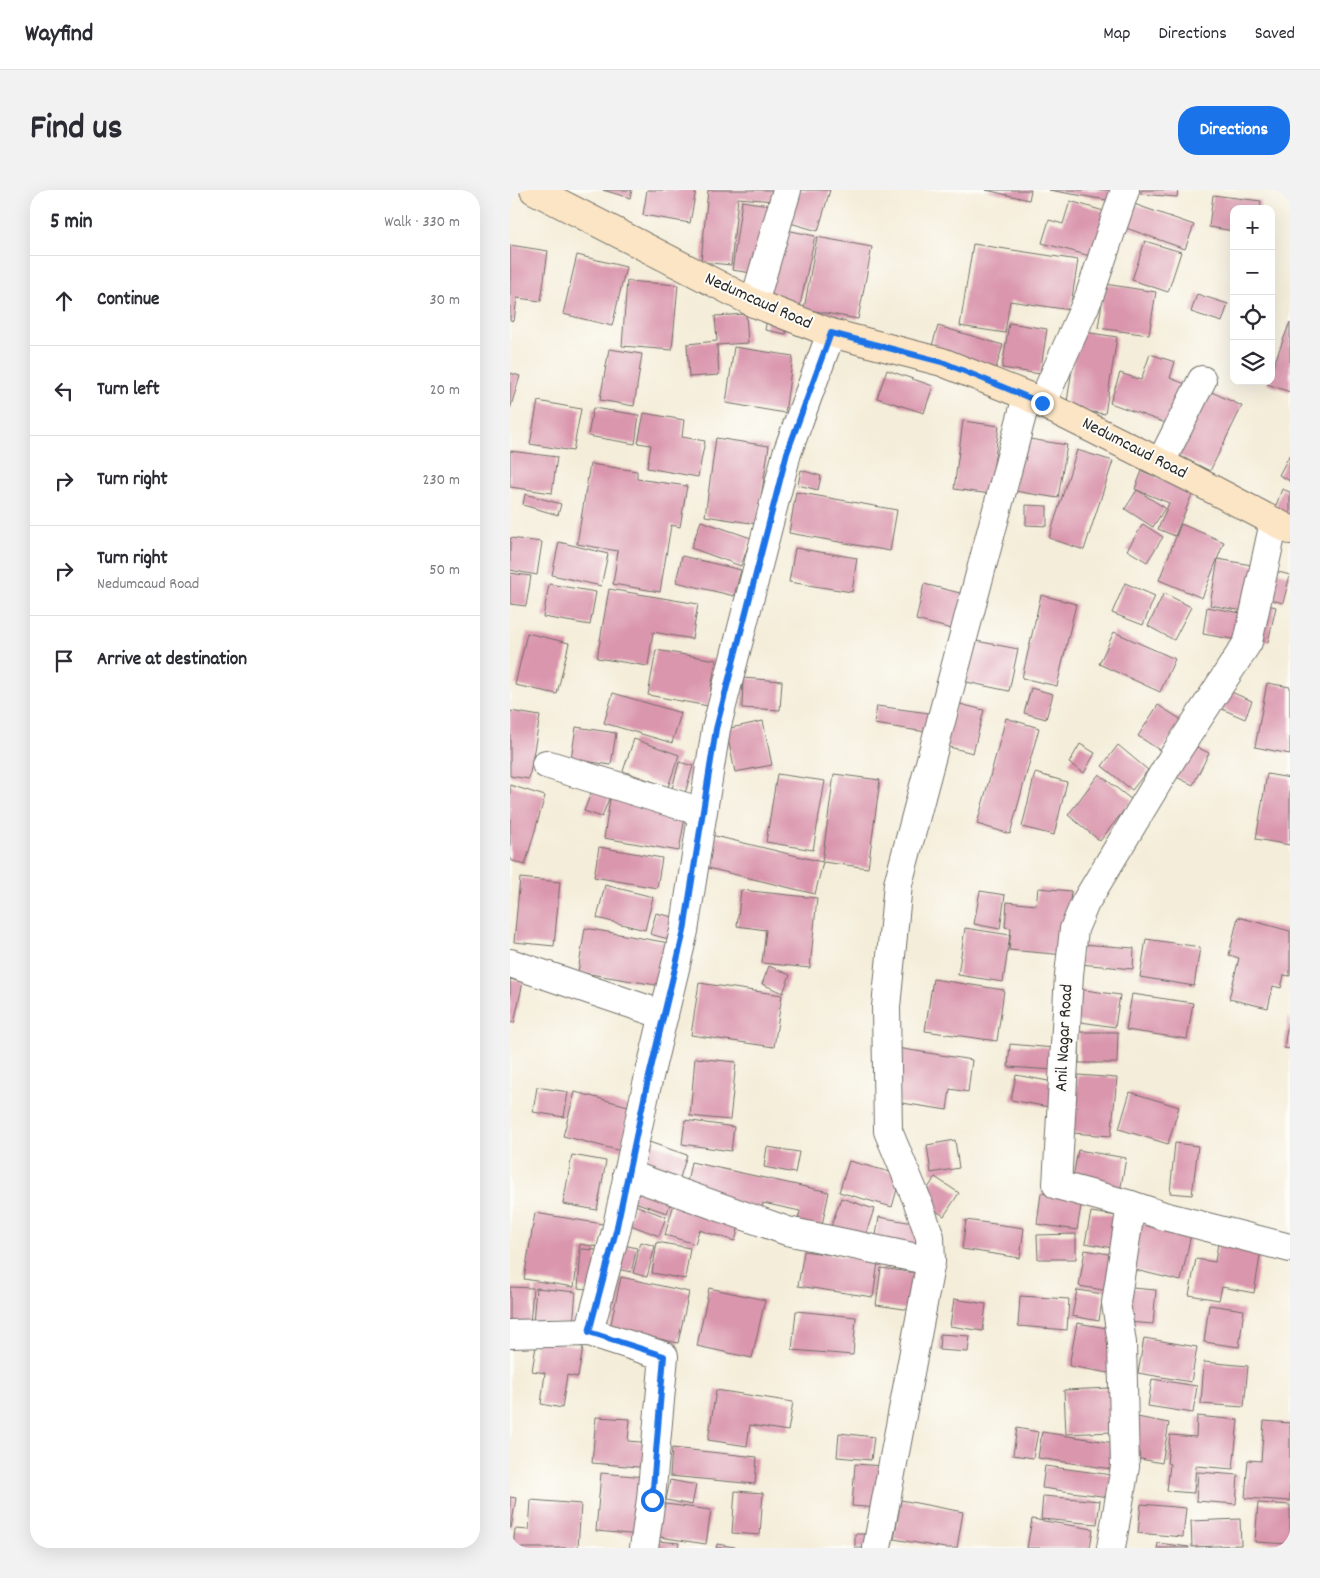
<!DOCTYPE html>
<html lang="en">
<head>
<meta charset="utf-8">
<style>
  :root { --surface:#fff; --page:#f2f2f3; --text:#2b2b33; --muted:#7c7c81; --line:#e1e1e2; --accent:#1a73e8 }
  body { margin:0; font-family:Dekko,sans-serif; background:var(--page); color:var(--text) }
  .controls { position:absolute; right:15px; top:15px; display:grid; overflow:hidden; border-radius:10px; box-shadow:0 5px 20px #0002 }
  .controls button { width:45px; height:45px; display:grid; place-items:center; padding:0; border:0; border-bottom:1px solid var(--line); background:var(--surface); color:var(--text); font:25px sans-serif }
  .stop { position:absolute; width:15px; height:15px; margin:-11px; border:4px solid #1a73e8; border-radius:50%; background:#fff }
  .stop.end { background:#1a73e8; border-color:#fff; box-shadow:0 1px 5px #0008 }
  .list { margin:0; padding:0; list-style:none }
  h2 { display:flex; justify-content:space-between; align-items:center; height:65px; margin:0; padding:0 20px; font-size:21px }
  h2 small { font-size:16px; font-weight:400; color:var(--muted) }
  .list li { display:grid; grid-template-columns:32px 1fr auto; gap:15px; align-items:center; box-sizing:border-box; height:90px; padding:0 20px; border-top:1px solid var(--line) }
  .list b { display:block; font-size:19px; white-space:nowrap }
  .list p { margin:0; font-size:16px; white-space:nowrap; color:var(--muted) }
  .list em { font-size:16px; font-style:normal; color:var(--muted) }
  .icon { flex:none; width:28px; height:28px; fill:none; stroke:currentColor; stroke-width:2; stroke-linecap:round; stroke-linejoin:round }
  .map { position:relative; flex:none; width:780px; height:1358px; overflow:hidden; border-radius:20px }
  header { display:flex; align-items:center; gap:30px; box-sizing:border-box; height:70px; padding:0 25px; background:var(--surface); border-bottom:1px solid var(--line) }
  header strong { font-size:24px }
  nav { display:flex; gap:28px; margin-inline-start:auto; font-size:18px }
  .intro { display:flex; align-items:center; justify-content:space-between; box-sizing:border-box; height:120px; padding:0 30px }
  h1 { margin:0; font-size:35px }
  .button { padding:12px 22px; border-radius:20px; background:var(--accent); color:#fff; font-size:18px; font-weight:700 }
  main { display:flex; gap:30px; padding:0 30px }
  aside { flex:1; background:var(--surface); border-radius:20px; box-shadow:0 5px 20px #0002 }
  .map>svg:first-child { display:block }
  .building { fill:#da96ad }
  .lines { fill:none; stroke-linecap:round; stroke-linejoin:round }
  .minor-casing { stroke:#716f68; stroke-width:30 }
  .secondary-casing { stroke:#716f68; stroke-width:30 }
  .minor { stroke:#fff; stroke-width:28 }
  .secondary { stroke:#fce5c4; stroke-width:28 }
  .route { stroke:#1a73e8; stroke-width:6 }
  .labels { text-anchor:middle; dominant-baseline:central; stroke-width:4; stroke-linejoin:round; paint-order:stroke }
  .street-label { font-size:18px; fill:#2b2b2b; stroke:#fdfcf7 }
</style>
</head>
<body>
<header>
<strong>Wayfind</strong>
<nav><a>Map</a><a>Directions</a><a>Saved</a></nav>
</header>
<div class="intro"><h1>Find us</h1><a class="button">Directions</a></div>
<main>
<aside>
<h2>5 min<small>Walk · 330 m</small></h2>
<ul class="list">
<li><svg class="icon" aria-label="ahead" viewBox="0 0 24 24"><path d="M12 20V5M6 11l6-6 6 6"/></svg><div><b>Continue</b></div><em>30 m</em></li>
<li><svg class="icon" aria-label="left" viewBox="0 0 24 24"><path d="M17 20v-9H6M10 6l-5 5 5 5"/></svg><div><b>Turn left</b></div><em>20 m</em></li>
<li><svg class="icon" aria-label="right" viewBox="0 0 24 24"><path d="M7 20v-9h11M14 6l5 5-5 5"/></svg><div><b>Turn right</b></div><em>230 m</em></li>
<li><svg class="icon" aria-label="right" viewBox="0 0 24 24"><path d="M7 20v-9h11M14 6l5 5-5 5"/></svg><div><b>Turn right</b><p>Nedumcaud Road</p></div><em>50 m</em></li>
<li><svg class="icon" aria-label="arrive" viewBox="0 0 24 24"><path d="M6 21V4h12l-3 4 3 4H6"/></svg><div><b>Arrive at destination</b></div></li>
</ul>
</aside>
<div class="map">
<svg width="780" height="1358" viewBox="0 0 780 1358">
  <rect width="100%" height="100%" fill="#fdfcf7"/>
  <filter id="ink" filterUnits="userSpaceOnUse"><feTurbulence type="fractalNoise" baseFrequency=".02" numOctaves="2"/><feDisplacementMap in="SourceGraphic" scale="10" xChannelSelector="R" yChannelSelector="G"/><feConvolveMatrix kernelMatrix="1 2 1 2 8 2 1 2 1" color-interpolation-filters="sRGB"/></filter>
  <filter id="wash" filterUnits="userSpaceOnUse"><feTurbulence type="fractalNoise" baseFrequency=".0096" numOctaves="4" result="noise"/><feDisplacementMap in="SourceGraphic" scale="20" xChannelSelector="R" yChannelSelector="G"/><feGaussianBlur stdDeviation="1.12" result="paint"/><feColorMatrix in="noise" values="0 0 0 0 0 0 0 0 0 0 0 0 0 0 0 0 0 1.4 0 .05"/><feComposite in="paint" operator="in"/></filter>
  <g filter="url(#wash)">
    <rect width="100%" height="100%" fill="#f4edd9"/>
    <g id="blocks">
      <!-- building -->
      <g class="building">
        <polygon points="93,0 122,0 120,8"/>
        <polygon points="137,0 186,0 180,33 133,25"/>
        <polygon points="198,0 265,0 264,11 228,8 221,75 191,72"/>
        <polygon points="290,0 320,0 308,41 280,33"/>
        <polygon points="476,0 521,0 519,10"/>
        <polygon points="539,0 604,0 602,11"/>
        <polygon points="631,0 668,0 667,7 631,4"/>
        <polygon points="703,5 751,11 750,19 724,19 724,41 699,37"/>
        <polygon points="232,11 259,15 248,84 222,80"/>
        <polygon points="560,11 597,22 584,67 532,53 539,30 553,34"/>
        <polygon points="624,14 684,35 675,59 616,38"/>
        <polygon points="272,39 305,46 289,120 256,113"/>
        <polygon points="307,47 362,57 348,129 294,119"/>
        <polygon points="635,51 671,62 658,102 622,90"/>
        <polygon points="463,54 568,70 560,120 500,111 495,143 450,136"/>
        <polygon points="0,55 38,61 31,111 7,108 4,131 0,130"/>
        <polygon points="67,65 116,77 102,136 53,124"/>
        <polygon points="117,91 168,95 162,160 112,156"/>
        <polygon points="595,94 646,102 639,145 588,138"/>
        <polygon points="687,104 718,114 712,132 681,122"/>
        <polygon points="236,124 238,153 207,155 209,185 179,187 177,154 207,151 205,126"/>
        <polygon points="257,129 278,133 276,144 255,140"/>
        <polygon points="780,132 780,202 757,194 758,191 761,191 761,182"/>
        <polygon points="499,133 537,139 530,184 492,178"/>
        <polygon points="428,136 493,155 485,181 420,162"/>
        <polygon points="568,141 607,147 595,224 556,218"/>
        <polygon points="224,157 283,166 275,223 216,213"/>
        <polygon points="99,159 132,164 124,216 90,210"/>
        <polygon points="640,164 665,172 660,188 678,195 664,236 600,213 610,183 631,190"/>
        <polygon points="377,180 423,196 414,223 367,208"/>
        <polygon points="0,183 10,186 0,219"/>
        <polygon points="695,199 732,216 700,281 664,263"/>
        <polygon points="28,211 71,219 63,261 20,254"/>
        <polygon points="83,218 129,225 125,254 78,246"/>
        <polygon points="134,223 174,230 172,247 195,251 188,287 137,278 141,255 128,253"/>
        <polygon points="453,231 489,236 480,304 444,299"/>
        <polygon points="206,248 259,256 247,334 195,326"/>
        <polygon points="513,248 557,255 548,308 504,301"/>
        <polygon points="567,260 603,271 574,360 539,348"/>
        <polygon points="0,261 47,267 42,303 0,297"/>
        <polygon points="780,264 780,291 769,285"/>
        <polygon points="80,274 127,281 127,289 177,296 170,337 161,335 150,402 103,394 108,361 67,354"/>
        <polygon points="291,280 311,286 308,300 288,295"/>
        <polygon points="632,281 683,302 665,346 648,339 659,313 627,300 655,318 643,337 615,319 627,300 625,299"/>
        <polygon points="772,299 780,302 780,327 764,321"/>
        <polygon points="286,302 387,320 380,361 279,343"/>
        <polygon points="15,304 51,314 48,325 13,315"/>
        <polygon points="516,315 537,316 537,336 516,335"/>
        <polygon points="191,331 241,348 231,376 181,358"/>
        <polygon points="633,334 653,347 637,372 617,360"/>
        <polygon points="671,334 714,352 692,408 649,390"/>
        <polygon points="0,348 32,352 27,385 0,380"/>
        <polygon points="49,352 98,364 91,396 42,385"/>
        <polygon points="285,358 347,368 342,402 279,392"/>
        <polygon points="172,366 231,380 224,406 166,392"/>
        <polygon points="708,369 747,376 739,422 700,415"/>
        <polygon points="757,379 780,385 773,413 750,407"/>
        <polygon points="0,383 21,386 16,416 0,414"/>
        <polygon points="615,393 645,406 633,435 602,423"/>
        <polygon points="39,394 86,402 80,435 33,427"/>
        <polygon points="414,394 454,404 446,440 406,430"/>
        <polygon points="99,399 188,414 182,449 143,442 138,476 87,468"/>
        <polygon points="654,403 681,417 664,450 638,436"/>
        <polygon points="531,405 566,414 547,496 512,488"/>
        <polygon points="750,413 766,417 758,452 741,448"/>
        <polygon points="697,417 737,424 733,451 693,444"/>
        <polygon points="604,442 665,469 650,502 589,474"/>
        <polygon points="17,443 59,453 47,504 5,495"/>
        <polygon points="456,449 508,459 499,501 447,490"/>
        <polygon points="146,460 206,470 198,516 138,505"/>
        <polygon points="233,488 272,491 270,520 232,518"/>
        <polygon points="757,493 780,497 780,564 745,557"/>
        <polygon points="521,498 543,504 536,529 514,523"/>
        <polygon points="712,498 742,511 735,529 705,516"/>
        <polygon points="103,503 171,523 162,553 94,533"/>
        <polygon points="446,513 474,520 463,563 435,556"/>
        <polygon points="648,515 672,530 651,561 628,546"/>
        <polygon points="367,516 419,523 416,542 364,534"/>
        <polygon points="0,521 30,526 19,589 0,586"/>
        <polygon points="496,528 529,538 500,644 467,634"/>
        <polygon points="253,531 262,575 225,582 216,539"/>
        <polygon points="66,537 106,543 101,575 61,569"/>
        <polygon points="124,549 169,565 158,597 113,581"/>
        <polygon points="676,552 699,563 683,595 660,584"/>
        <polygon points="570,554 585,563 574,583 559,573"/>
        <polygon points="608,555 638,580 622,600 592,576"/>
        <polygon points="169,572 183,576 175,603 162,599"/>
        <polygon points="525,583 557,592 544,645 512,637"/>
        <polygon points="267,584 315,591 303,660 256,652"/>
        <polygon points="324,584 370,590 358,678 313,672 305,704 194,677 201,645 312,672"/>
        <polygon points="589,584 622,610 590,651 558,625"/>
        <polygon points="757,584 780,588 780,655 746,649"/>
        <polygon points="0,595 35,606 15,675 0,670"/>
        <polygon points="82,600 100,606 92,627 74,621"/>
        <polygon points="100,609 176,622 169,661 94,648"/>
        <polygon points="89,657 152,668 147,698 84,687"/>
        <polygon points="10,688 50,692 44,756 4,752"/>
        <polygon points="95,695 143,707 135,740 87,728"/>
        <polygon points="528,698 561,701 555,765 499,760 501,738 495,737 497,712 526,715"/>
        <polygon points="231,700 307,708 300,778 252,773 256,740 227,736"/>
        <polygon points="470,701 495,705 490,739 464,734"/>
        <polygon points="146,723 163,727 158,749 140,744"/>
        <polygon points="728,727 780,741 780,786 774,785 771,798 763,796 758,818 719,809 729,768 719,765"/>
        <polygon points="75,738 159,753 152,796 68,782"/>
        <polygon points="455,738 500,745 493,792 448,785"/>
        <polygon points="636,749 690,757 684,796 630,787"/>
        <polygon points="572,754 624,758 623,779 570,774"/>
        <polygon points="259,776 280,785 273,803 252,794"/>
        <polygon points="0,789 13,792 4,833 0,832"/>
        <polygon points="423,789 494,800 487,851 415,841"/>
        <polygon points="189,793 272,805 264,857 181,845"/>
        <polygon points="568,799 610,805 605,837 564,831"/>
        <polygon points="622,804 683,813 677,849 616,840"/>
        <polygon points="779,827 780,827 780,859 774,858"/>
        <polygon points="569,842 608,842 607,873 569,873"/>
        <polygon points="500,854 544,858 543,880 498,877"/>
        <polygon points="387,858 462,870 458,902 440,899 437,920 379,911"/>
        <polygon points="185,868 226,872 220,930 180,926"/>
        <polygon points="506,885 549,893 544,918 501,910"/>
        <polygon points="568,885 607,888 601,946 562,943"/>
        <polygon points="27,897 58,902 54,927 23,922"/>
        <polygon points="65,902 122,917 111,961 53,946"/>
        <polygon points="620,902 669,917 658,954 609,939"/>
        <polygon points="175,930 224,937 221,961 172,954"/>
        <polygon points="445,950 449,978 421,983 417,955"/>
        <polygon points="139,952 177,965 168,994 130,981"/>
        <polygon points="665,953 688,956 682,1005 660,1003"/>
        <polygon points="257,957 289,962 285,983 254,977"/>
        <polygon points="568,960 616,968 610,1002 562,993"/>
        <polygon points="62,965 96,971 87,1020 53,1014"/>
        <polygon points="339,971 391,985 382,1017 329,1002"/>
        <polygon points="181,972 319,1002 311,1040 287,1034 290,1021 253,1013 252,1019 175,1003"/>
        <polygon points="425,987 449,1003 434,1026 410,1011"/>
        <polygon points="127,992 163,1004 157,1023 121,1011"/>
        <polygon points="531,1003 572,1010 567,1040 527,1034"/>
        <polygon points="331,1008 364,1019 353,1053 319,1042"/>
        <polygon points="165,1010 231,1029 225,1051 189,1040 185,1054 155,1045"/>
        <polygon points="125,1015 156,1027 149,1046 118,1034"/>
        <polygon points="581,1022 614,1027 608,1059 575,1053"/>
        <polygon points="25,1023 93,1034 89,1057 70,1054 64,1097 14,1089"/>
        <polygon points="369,1027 409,1034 403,1064 364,1058"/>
        <polygon points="456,1030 514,1038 510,1068 452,1059"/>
        <polygon points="624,1031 681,1044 671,1091 613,1077"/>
        <polygon points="566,1044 566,1069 528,1069 527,1045"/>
        <polygon points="709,1047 752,1054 744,1103 712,1097 709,1110 679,1105 686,1069 705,1072"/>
        <polygon points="131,1052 145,1056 137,1087 123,1083"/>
        <polygon points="147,1052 180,1058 175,1089 142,1083"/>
        <polygon points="109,1054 127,1058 121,1082 102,1078"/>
        <polygon points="71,1059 87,1060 85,1100 68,1098"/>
        <polygon points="575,1060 605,1065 599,1101 569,1096"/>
        <polygon points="294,1061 368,1072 363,1107 288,1096"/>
        <polygon points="371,1078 414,1084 408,1121 366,1115"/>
        <polygon points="111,1087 179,1102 168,1153 100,1138"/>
        <polygon points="0,1097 23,1098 20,1135 0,1134"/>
        <polygon points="26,1098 66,1102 63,1135 23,1132"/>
        <polygon points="199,1098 255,1110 242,1168 187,1156"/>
        <polygon points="622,1098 646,1100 643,1134 618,1132"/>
        <polygon points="567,1100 593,1104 589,1131 562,1126"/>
        <polygon points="510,1106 559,1109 557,1140 508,1136"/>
        <polygon points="444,1109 476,1114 473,1141 440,1136"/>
        <polygon points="699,1115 734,1120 729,1157 694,1152"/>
        <polygon points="286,1121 346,1127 343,1165 282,1160"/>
        <polygon points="567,1133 603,1139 605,1184 559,1176"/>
        <polygon points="430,1144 460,1146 458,1162 429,1160"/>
        <polygon points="634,1148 687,1157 681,1192 628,1183"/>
        <polygon points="27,1150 73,1157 68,1187 57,1185 52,1218 31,1214 35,1183 22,1181"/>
        <polygon points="694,1172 738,1176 734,1217 691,1214"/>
        <polygon points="642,1189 687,1196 683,1223 638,1216"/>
        <polygon points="601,1198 603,1242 556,1244 554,1200"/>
        <polygon points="206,1200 283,1212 278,1241 240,1235 237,1256 198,1250"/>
        <polygon points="687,1226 728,1230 723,1279 686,1276 684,1303 657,1301 660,1274 657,1273 660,1245 686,1247"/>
        <polygon points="86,1227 120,1229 118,1251 142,1253 140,1278 82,1273"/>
        <polygon points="627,1227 659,1233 652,1273 620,1267"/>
        <polygon points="754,1231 780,1233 780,1311 735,1308 738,1270 751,1271"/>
        <polygon points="507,1238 528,1242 523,1268 503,1265"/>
        <polygon points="532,1242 611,1254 608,1280 528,1268"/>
        <polygon points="329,1243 364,1247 361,1270 327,1267"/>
        <polygon points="162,1258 247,1267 245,1294 160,1286"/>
        <polygon points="345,1274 373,1276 370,1318 342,1316"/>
        <polygon points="535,1276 602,1285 599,1307 532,1298"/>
        <polygon points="688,1282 728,1285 726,1314 686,1311"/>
        <polygon points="91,1283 135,1287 130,1345 86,1341"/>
        <polygon points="160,1290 186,1295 182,1315 156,1310"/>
        <polygon points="225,1301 253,1303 250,1345 222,1343"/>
        <polygon points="533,1306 590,1311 587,1334 531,1329"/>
        <polygon points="0,1307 6,1308 1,1338 0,1338"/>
        <polygon points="21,1310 71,1314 68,1358 3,1358 5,1339 19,1340"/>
        <polygon points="391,1310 453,1322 447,1358 435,1358 384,1349"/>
        <polygon points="148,1313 201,1320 196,1354 143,1346"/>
        <polygon points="748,1313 780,1315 780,1354 745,1352"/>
        <polygon points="631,1314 676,1318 673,1347 628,1343"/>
        <polygon points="522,1329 583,1339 580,1358 517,1358"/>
        <polygon points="730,1329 731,1355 682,1357 681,1331"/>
        <polygon points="345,1344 364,1344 363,1358 345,1358"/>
        <polygon points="137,1350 169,1353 168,1358 137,1358"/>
        <polygon points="648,1353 679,1357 679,1358 647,1358"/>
        <polygon points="207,1354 225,1357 225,1358 206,1358"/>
      </g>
    </g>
  </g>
  <g filter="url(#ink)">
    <use href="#blocks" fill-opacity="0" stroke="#716f68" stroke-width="1"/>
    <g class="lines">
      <!-- minor casing -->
      <g class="minor-casing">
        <g id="minor">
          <polyline points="244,113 277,0"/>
          <polyline points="532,213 579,107 615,0"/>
          <polyline points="651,272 692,190"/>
          <polyline points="36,574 192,622"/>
          <polyline points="0,773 154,825"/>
          <polyline points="117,984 277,1041 421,1071"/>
          <polyline points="621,1015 654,1026 780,1058"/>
          <polyline points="0,1144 79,1142"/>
          <polyline points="134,1358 141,1309 154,1166 79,1142 106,1041 136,899 174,741 206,539 277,263 321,143"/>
          <polyline points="367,1358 421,1071 420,1047 407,1010 378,941 376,817 388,694 517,206"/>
          <polyline points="601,1358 615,1277 612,1153 606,1113 621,1015 547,995 559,785 564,739 575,713 663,567 738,452 764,332"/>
        </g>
      </g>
      <!-- secondary casing -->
      <g class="secondary-casing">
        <polyline id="secondary" points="24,0 244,113 321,143 432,172 517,206 681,288 780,340"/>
      </g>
      <!-- minor -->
      <use href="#minor" class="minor"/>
      <!-- secondary -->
      <use href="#secondary" class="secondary"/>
    </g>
  </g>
  <g class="lines" filter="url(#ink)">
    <!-- route -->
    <polyline class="route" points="142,1310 154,1166 79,1142 106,1041 136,899 174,741 206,539 277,263 321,143 432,172 532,213"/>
  </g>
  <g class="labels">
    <!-- street labels -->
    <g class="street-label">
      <text transform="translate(248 112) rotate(24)">Nedumcaud Road</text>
      <text transform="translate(624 259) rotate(27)">Nedumcaud Road</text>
      <text transform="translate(555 848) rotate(-87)">Anil Nagar Road</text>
    </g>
  </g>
</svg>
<div class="controls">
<button>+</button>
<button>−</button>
<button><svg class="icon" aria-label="locate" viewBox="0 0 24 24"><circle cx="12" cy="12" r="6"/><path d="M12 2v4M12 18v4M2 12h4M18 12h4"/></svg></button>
<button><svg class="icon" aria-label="layers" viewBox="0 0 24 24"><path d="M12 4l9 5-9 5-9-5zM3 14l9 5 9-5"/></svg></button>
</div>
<div class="stop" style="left:142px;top:1310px"></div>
<div class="stop end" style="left:532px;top:213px"></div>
</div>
</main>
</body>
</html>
